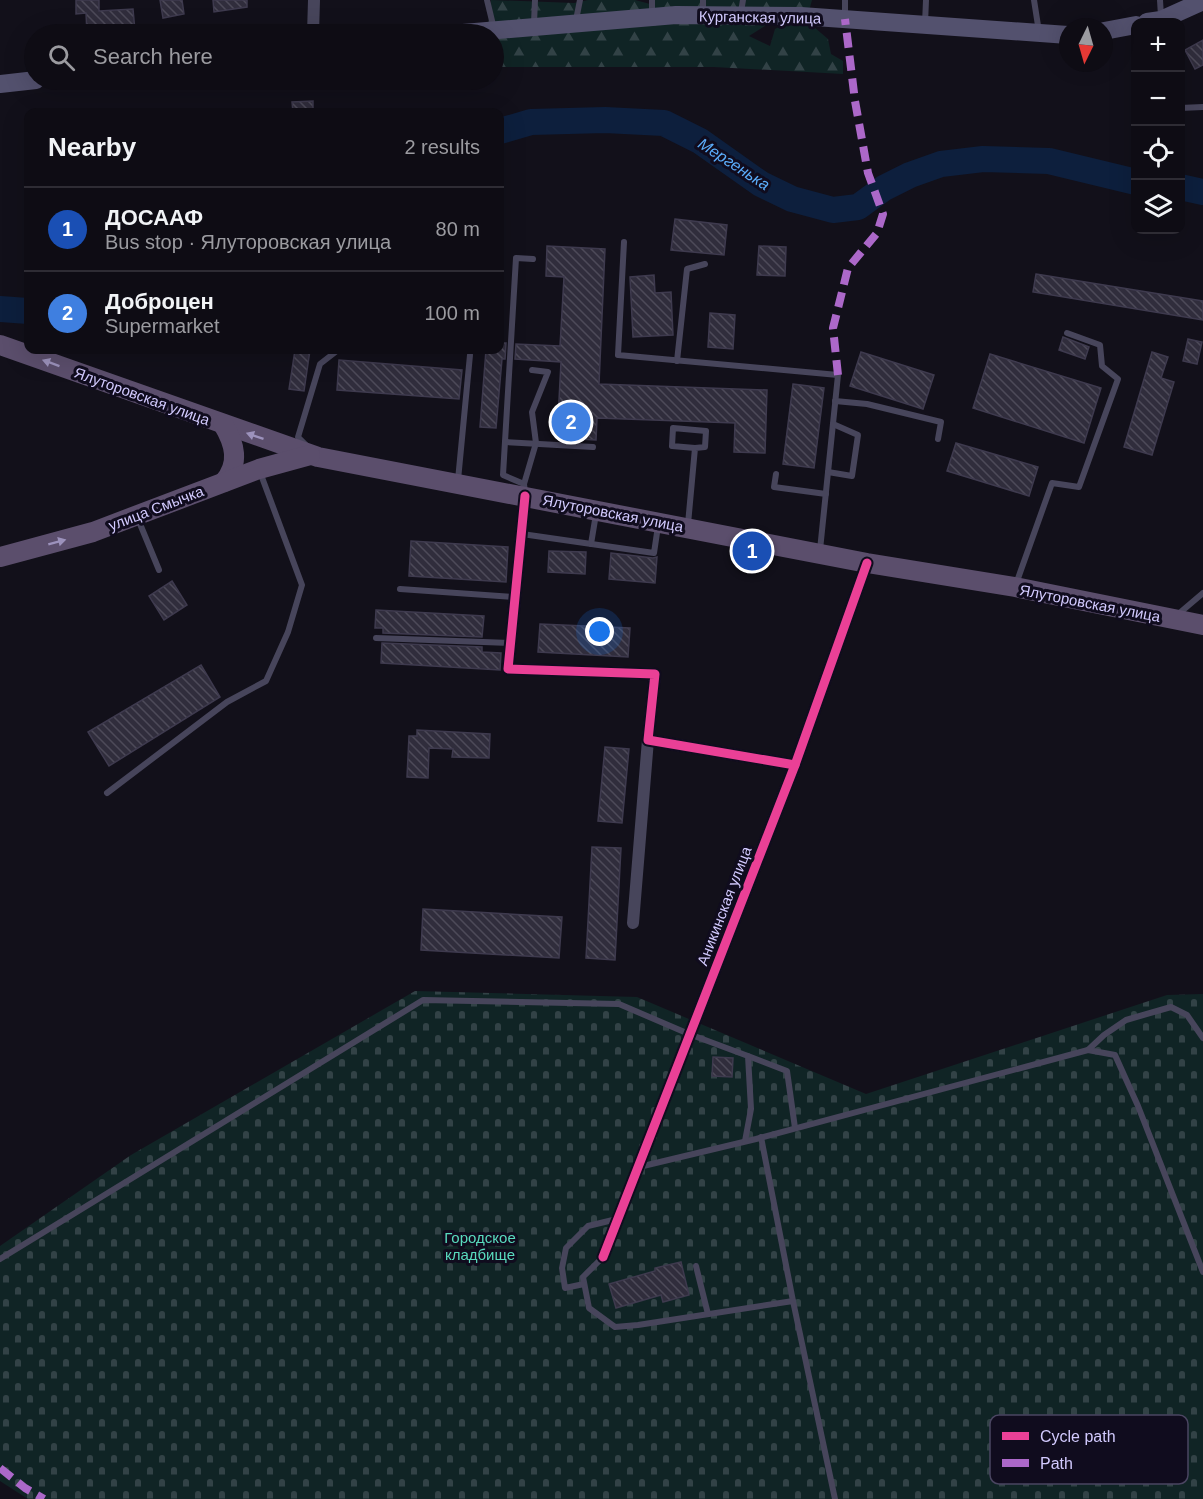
<!DOCTYPE html>
<html lang="en">
<head>
<meta charset="utf-8">
<style>
  :root { --surface:#0e0c14; --page:#1c1a22; --text:#f1f3f6; --muted:#9b9ba0; --line:#2e2c34; --accent:#8f89ae }
  body { margin:0; font-family:Helvetica,sans-serif; background:var(--page); color:var(--text) }
  .controls { position:absolute; right:18px; top:18px; display:grid; overflow:hidden; border-radius:12px; box-shadow:0 6px 24px #0002 }
  .controls button { width:54px; height:54px; display:grid; place-items:center; padding:0; border:0; border-bottom:2px solid var(--line); background:var(--surface); color:var(--text); font:30px sans-serif }
  .compass { position:absolute; left:1059px; top:18px; width:54px; height:54px; border-radius:50%; background:var(--surface); box-shadow:0 6px 24px #0002; rotate:185deg }
  .you { position:absolute; left:600px; top:632px; width:21px; height:21px; margin:-15px; border:4px solid #fff; border-radius:50%; background:#1a73e8; box-shadow:0 0 0 9px #1a73e833 }
  .badge { display:grid; place-items:center; width:39px; height:39px; border-radius:50%; background:var(--accent); color:#fff; font-size:20px; font-weight:700 }
  .pin { position:absolute; translate:-50% -50%; border:3px solid #fff; box-shadow:0 2px 6px #0006 }
  .list { margin:0; padding:0; list-style:none }
  h2 { display:flex; justify-content:space-between; align-items:center; height:78px; margin:0; padding:0 24px; font-size:26px }
  h2 small { font-size:20px; font-weight:400; color:var(--muted) }
  .list li { display:grid; grid-template-columns:39px 1fr auto; gap:18px; align-items:center; box-sizing:border-box; height:84px; padding:0 24px; border-top:2px solid var(--line) }
  .list b { display:block; font-size:22px; white-space:nowrap }
  .list p { margin:0; font-size:20px; white-space:nowrap; color:var(--muted) }
  .list em { font-size:20px; font-style:normal; color:var(--muted) }
  .icon { flex:none; width:33px; height:33px; fill:none; stroke:currentColor; stroke-width:2; stroke-linecap:round; stroke-linejoin:round }
  .map { position:relative; flex:none; width:1203px; height:1499px; overflow:hidden }
  .search { position:absolute; background:var(--surface); box-shadow:0 6px 24px #0002; left:24px; top:24px; width:480px; height:66px; display:flex; align-items:center; gap:15px; box-sizing:border-box; padding:0 21px; border-radius:33px; color:var(--muted); font-size:22px }
  .panel { position:absolute; background:var(--surface); box-shadow:0 6px 24px #0002; left:24px; top:108px; width:480px; height:246px; border-radius:12px }
  .map>svg:first-child { display:block }
  .forest { fill:url(#forest-firs) }
  .cemetery { fill:url(#cemetery-stones) }
  .lines { fill:none; stroke-linecap:round; stroke-linejoin:round }
  .river { stroke:#0d1f3d; stroke-width:26 }
  .building { fill:url(#building-back-hatch); stroke:#3e3a4e; stroke-width:1.5 }
  .service { stroke:#47455b; stroke-width:6 }
  .minor { stroke:#47455b; stroke-width:12 }
  .secondary { stroke:#53516e; stroke-width:18 }
  .primary { stroke:#5b4e6c; stroke-width:20 }
  .quiet { stroke:#ac68c9; stroke-width:8; stroke-dasharray:15 8; stroke-linecap:butt }
  .cycleway-casing { stroke:#100c1e; stroke-width:13 }
  .cycleway { stroke:#ea4096; stroke-width:9 }
  .oneway { fill:#9c92bc }
  .labels { text-anchor:middle; dominant-baseline:central; stroke-width:6; stroke-linejoin:round; paint-order:stroke }
  .street-label { font-size:15px; fill:#d2cafe; stroke:#100c1e }
  .park-label { font-size:15px; fill:#59dbbe; stroke:#100c1e }
  .water-label { font-size:16px; font-style:italic; fill:#5badfb; stroke:#100c1e }
  .key { fill:#100c1e; stroke:#4a4561; stroke-width:1.5 }
  .key-label { font-size:16px; fill:#d2cafe }
</style>
</head>
<body>
<div class="map">
<svg width="1203" height="1499" viewBox="0 0 1203 1499">
  <defs>
    <pattern id="forest-firs" width="22" height="20" patternUnits="userSpaceOnUse" patternTransform="scale(1.5)"><rect width="22" height="20" fill="#102425"/><path d="M5 1l3.5 6h-7zM16 11l3.5 6h-7z" fill="#324246"/></pattern>
    <pattern id="cemetery-stones" width="16" height="16" patternUnits="userSpaceOnUse" patternTransform="scale(1.5)"><rect width="16" height="16" fill="#102425"/><path d="M2 7V4a2 2 0 0 1 4 0v3zM10 15v-3a2 2 0 0 1 4 0v3z" fill="#324246"/></pattern>
    <pattern id="building-back-hatch" width="6" height="6" patternUnits="userSpaceOnUse" patternTransform="scale(1.5)"><rect width="6" height="6" fill="#302d3c"/><path d="M-1 5l2 2M0 0l6 6M5-1l2 2" fill="none" stroke="#4d4a59"/></pattern>
  </defs>
  <rect width="100%" height="100%" fill="#12101a"/>
  <!-- forest -->
  <polygon class="forest" points="491,0 574,3 588,0 635,0 650,4 651,0 812,0 809,11 790,10 749,36 770,46 775,29 801,16 828,39 831,54 843,61 843,74 714,67 494,67 494,34 488,26"/>
  <!-- cemetery -->
  <polygon class="cemetery" points="415,991 637,997 866,1094 1167,995 1203,994 1203,1499 28,1499 0,1481 0,1246 131,1155"/>
  <g class="lines">
    <!-- river -->
    <g class="river">
      <polyline points="500,131 531,122 605,120 664,123 700,141 761,184 792,199 833,210 858,207 884,188 910,175 941,164 983,159 1049,161 1136,182"/>
      <polyline points="1180,187 1203,192"/>
      <polyline points="0,309 28,311"/>
    </g>
  </g>
  <!-- building -->
  <g class="building">
    <polygon points="76,0 99,0 99,11 133,9 135,31 87,34 86,13 76,14"/>
    <polygon points="160,0 182,0 184,14 163,18"/>
    <polygon points="213,0 247,0 247,7 214,12"/>
    <polygon points="1203,40 1203,65 1195,69 1185,50"/>
    <polygon points="313,101 313,112 293,112 292,102"/>
    <polygon points="675,219 727,225 724,255 671,250"/>
    <polygon points="547,246 605,249 599,384 767,390 765,453 734,452 735,423 597,418 596,440 557,438 561,362 515,359 516,344 560,346 564,277 546,276"/>
    <polygon points="759,246 786,247 785,276 757,275"/>
    <polygon points="1036,274 1203,301 1203,320 1033,292"/>
    <polygon points="654,275 655,293 671,292 673,335 633,337 630,277"/>
    <polygon points="710,313 735,315 733,349 708,347"/>
    <polygon points="1063,337 1089,347 1085,359 1059,350"/>
    <polygon points="1188,339 1202,342 1197,364 1183,361"/>
    <polygon points="500,343 506,343 505,359 502,359 496,428 480,427 486,350 500,350"/>
    <polygon points="295,350 310,350 304,391 289,389"/>
    <polygon points="861,352 934,375 923,409 850,386"/>
    <polygon points="1152,352 1168,357 1161,378 1174,382 1152,455 1124,447"/>
    <polygon points="990,354 1101,388 1084,443 973,408"/>
    <polygon points="339,360 462,370 459,399 337,390"/>
    <polygon points="793,384 824,388 814,468 783,464"/>
    <polygon points="956,443 1038,467 1029,496 947,471"/>
    <polygon points="411,541 508,547 506,582 409,576"/>
    <polygon points="549,551 586,552 585,574 548,572"/>
    <polygon points="611,553 653,558 657,557 655,583 609,579"/>
    <polygon points="172,581 187,605 164,620 149,596"/>
    <polygon points="376,610 484,616 482,637 383,633 383,628 375,628"/>
    <polygon points="540,624 630,628 628,657 538,652"/>
    <polygon points="382,643 482,647 482,652 501,653 500,670 381,663"/>
    <polygon points="201,665 220,697 109,766 88,732"/>
    <polygon points="417,730 490,734 489,758 452,757 453,749 429,748 428,778 407,777 409,736 417,736"/>
    <polygon points="605,747 629,749 622,823 598,821"/>
    <polygon points="592,847 621,848 615,960 586,958"/>
    <polygon points="423,909 562,917 559,958 421,950"/>
    <polygon points="713,1057 733,1058 732,1077 712,1076"/>
    <polygon points="681,1262 689,1295 663,1302 661,1295 616,1308 609,1284 655,1271 655,1268"/>
  </g>
  <g class="lines">
    <!-- service -->
    <g class="service">
      <polyline points="487,0 494,29"/>
      <polyline points="703,0 703,12"/>
      <polyline points="845,0 845,18"/>
      <polyline points="1034,0 1039,32"/>
      <polyline points="1160,0 1161,16"/>
      <polyline points="741,12 743,0"/>
      <polyline points="652,14 652,0"/>
      <polyline points="576,20 580,0"/>
      <polyline points="534,23 535,0"/>
      <polyline points="925,24 926,0"/>
      <polyline points="1180,108 1203,107"/>
      <polyline points="624,242 618,355 838,375 820,550"/>
      <polyline points="677,361 687,269 705,264"/>
      <polyline points="835,401 867,404 941,422 938,439"/>
      <polyline points="505,442 593,447"/>
      <polyline points="307,446 298,437 320,364 338,350"/>
      <polyline points="828,472 852,476 858,435 833,424"/>
      <polyline points="776,474 774,487 826,494"/>
      <polyline points="458,480 470,355"/>
      <polyline points="524,484 536,443 532,412 548,372 532,370"/>
      <polyline points="525,492 524,484 503,475 516,258 533,259"/>
      <polyline points="138,519 159,570"/>
      <polyline points="688,524 695,448 705,447 706,431 673,428 672,446 695,448"/>
      <polyline points="522,534 654,553 658,526"/>
      <polyline points="591,544 596,514"/>
      <polyline points="1016,584 1052,483 1079,487 1118,379 1102,366 1100,345 1067,333"/>
      <polyline points="400,589 515,597"/>
      <polyline points="1176,616 1203,593"/>
      <polyline points="376,638 510,643"/>
      <polyline points="107,793 227,702 266,681 288,632 302,585 260,472"/>
      <polyline points="1088,1050 1115,1055 1138,1106 1203,1272"/>
      <polyline points="748,1056 787,1071 795,1128"/>
      <polyline points="761,1137 793,1301"/>
      <polyline points="639,1167 756,1139 1088,1050 1104,1035 1126,1020 1171,1007 1187,1015 1203,1038"/>
      <polyline points="603,1257 583,1277 589,1308 615,1327 638,1325 793,1301 835,1499"/>
      <polyline points="0,1259 423,1000 619,1004 689,1034 748,1056 751,1109 745,1141"/>
      <polyline points="696,1266 708,1314"/>
      <polyline points="584,1284 565,1288 562,1268 566,1248 588,1226 617,1219"/>
    </g>
    <!-- minor -->
    <g class="minor">
      <polyline points="313,34 314,0"/>
      <polyline points="525,496 508,669 655,674 648,740 795,765"/>
      <polyline points="633,923 648,740"/>
      <polyline points="603,1257 795,765 867,563"/>
    </g>
    <!-- secondary -->
    <g class="secondary">
      <polyline points="1147,22 1161,20 1203,1"/>
      <polyline points="1104,31 1136,25"/>
      <polyline points="451,34 676,15 801,16 1068,35"/>
      <polyline points="0,84 36,80"/>
    </g>
    <!-- primary -->
    <g class="primary">
      <polyline points="0,345 318,457 867,563 1015,587 1203,625"/>
      <path d="M 223,424 C 235,444 240,463 224,482"/>
      <polyline points="0,557 93,532 259,469 310,455"/>
    </g>
    <!-- quiet -->
    <g class="quiet">
      <polyline points="838,375 833,328 848,268 877,233 883,214 868,173 855,101 845,19"/>
      <polyline points="0,1468 25,1488 44,1499"/>
    </g>
    <!-- cycleway casing -->
    <g class="cycleway-casing">
      <g id="cycleway">
        <polyline points="525,496 508,669 655,674 648,740 795,765"/>
        <polyline points="603,1257 795,765 867,563"/>
      </g>
    </g>
    <!-- cycleway -->
    <use href="#cycleway" class="cycleway"/>
  </g>
  <!-- one-way arrows -->
  <defs><path id="oneway-solid" d="M-6-.8H1V-3.2L6.5 0L1 3.2V.8H-6Z" transform="scale(1.5)"/></defs>
  <g class="oneway">
    <use href="#oneway-solid" transform="translate(51 363) rotate(-160)"/>
    <use href="#oneway-solid" transform="translate(255 436) rotate(-161)"/>
    <use href="#oneway-solid" transform="translate(57 542) rotate(-15)"/>
  </g>
  <g class="labels">
    <!-- street labels -->
    <g class="street-label">
      <text transform="translate(760 17) rotate(1)">Курганская улица</text>
      <text transform="translate(142 396) rotate(20)">Ялуторовская улица</text>
      <text transform="translate(156 508) rotate(-21)">улица Смычка</text>
      <text transform="translate(613 513) rotate(11)">Ялуторовская улица</text>
      <text transform="translate(1090 603) rotate(11)">Ялуторовская улица</text>
      <text transform="translate(724 906) rotate(-69)">Аникинская улица</text>
    </g>
    <!-- park labels -->
    <g class="park-label">
      <text x="480" y="1237">Городское<tspan x="480" dy="17">кладбище</tspan></text>
    </g>
    <!-- water labels -->
    <g class="water-label">
      <text transform="translate(734 164) rotate(33)">Мергенька</text>
    </g>
  </g>
  <!-- legend -->
  <rect x="990" y="1415" width="198" height="69" rx="9" class="key"/>
  <rect x="1002" y="1432" width="27" height="8" fill="#ea4096"/>
  <rect x="1002" y="1459" width="27" height="8" fill="#ac68c9"/>
  <g class="key-label">
    <text x="1040" y="1442">Cycle path</text>
    <text x="1040" y="1469">Path</text>
  </g>
</svg>
<div class="controls">
<button>+</button>
<button>−</button>
<button><svg class="icon" aria-label="locate" viewBox="0 0 24 24"><circle cx="12" cy="12" r="6"/><path d="M12 2v4M12 18v4M2 12h4M18 12h4"/></svg></button>
<button><svg class="icon" aria-label="layers" viewBox="0 0 24 24"><path d="M12 4l9 5-9 5-9-5zM3 14l9 5 9-5"/></svg></button>
</div>
<svg class="compass" viewBox="-18 -18 36 36"><path d="M0-13l5 13h-10z" fill="#e53935"/><path d="M0 13l5-13h-10z" fill="#9b9ba0"/></svg>
<div class="you"></div>
<div class="pin badge" style="left:752px;top:551px;background:#1a4fb4">1</div>
<div class="pin badge" style="left:571px;top:422px;background:#3f7fe0">2</div>
<div class="search"><svg class="icon" aria-label="search" viewBox="0 0 24 24"><circle cx="10" cy="10" r="6"/><path d="M15 15l6 6"/></svg>Search here</div>
<section class="panel">
<h2>Nearby<small>2 results</small></h2>
<ul class="list">
<li><span class="badge" style="background:#1a4fb4">1</span><div><b>ДОСААФ</b><p>Bus stop · Ялуторовская улица</p></div><em>80 m</em></li>
<li><span class="badge" style="background:#3f7fe0">2</span><div><b>Доброцен</b><p>Supermarket</p></div><em>100 m</em></li>
</ul>
</section>
</div>
</body>
</html>
